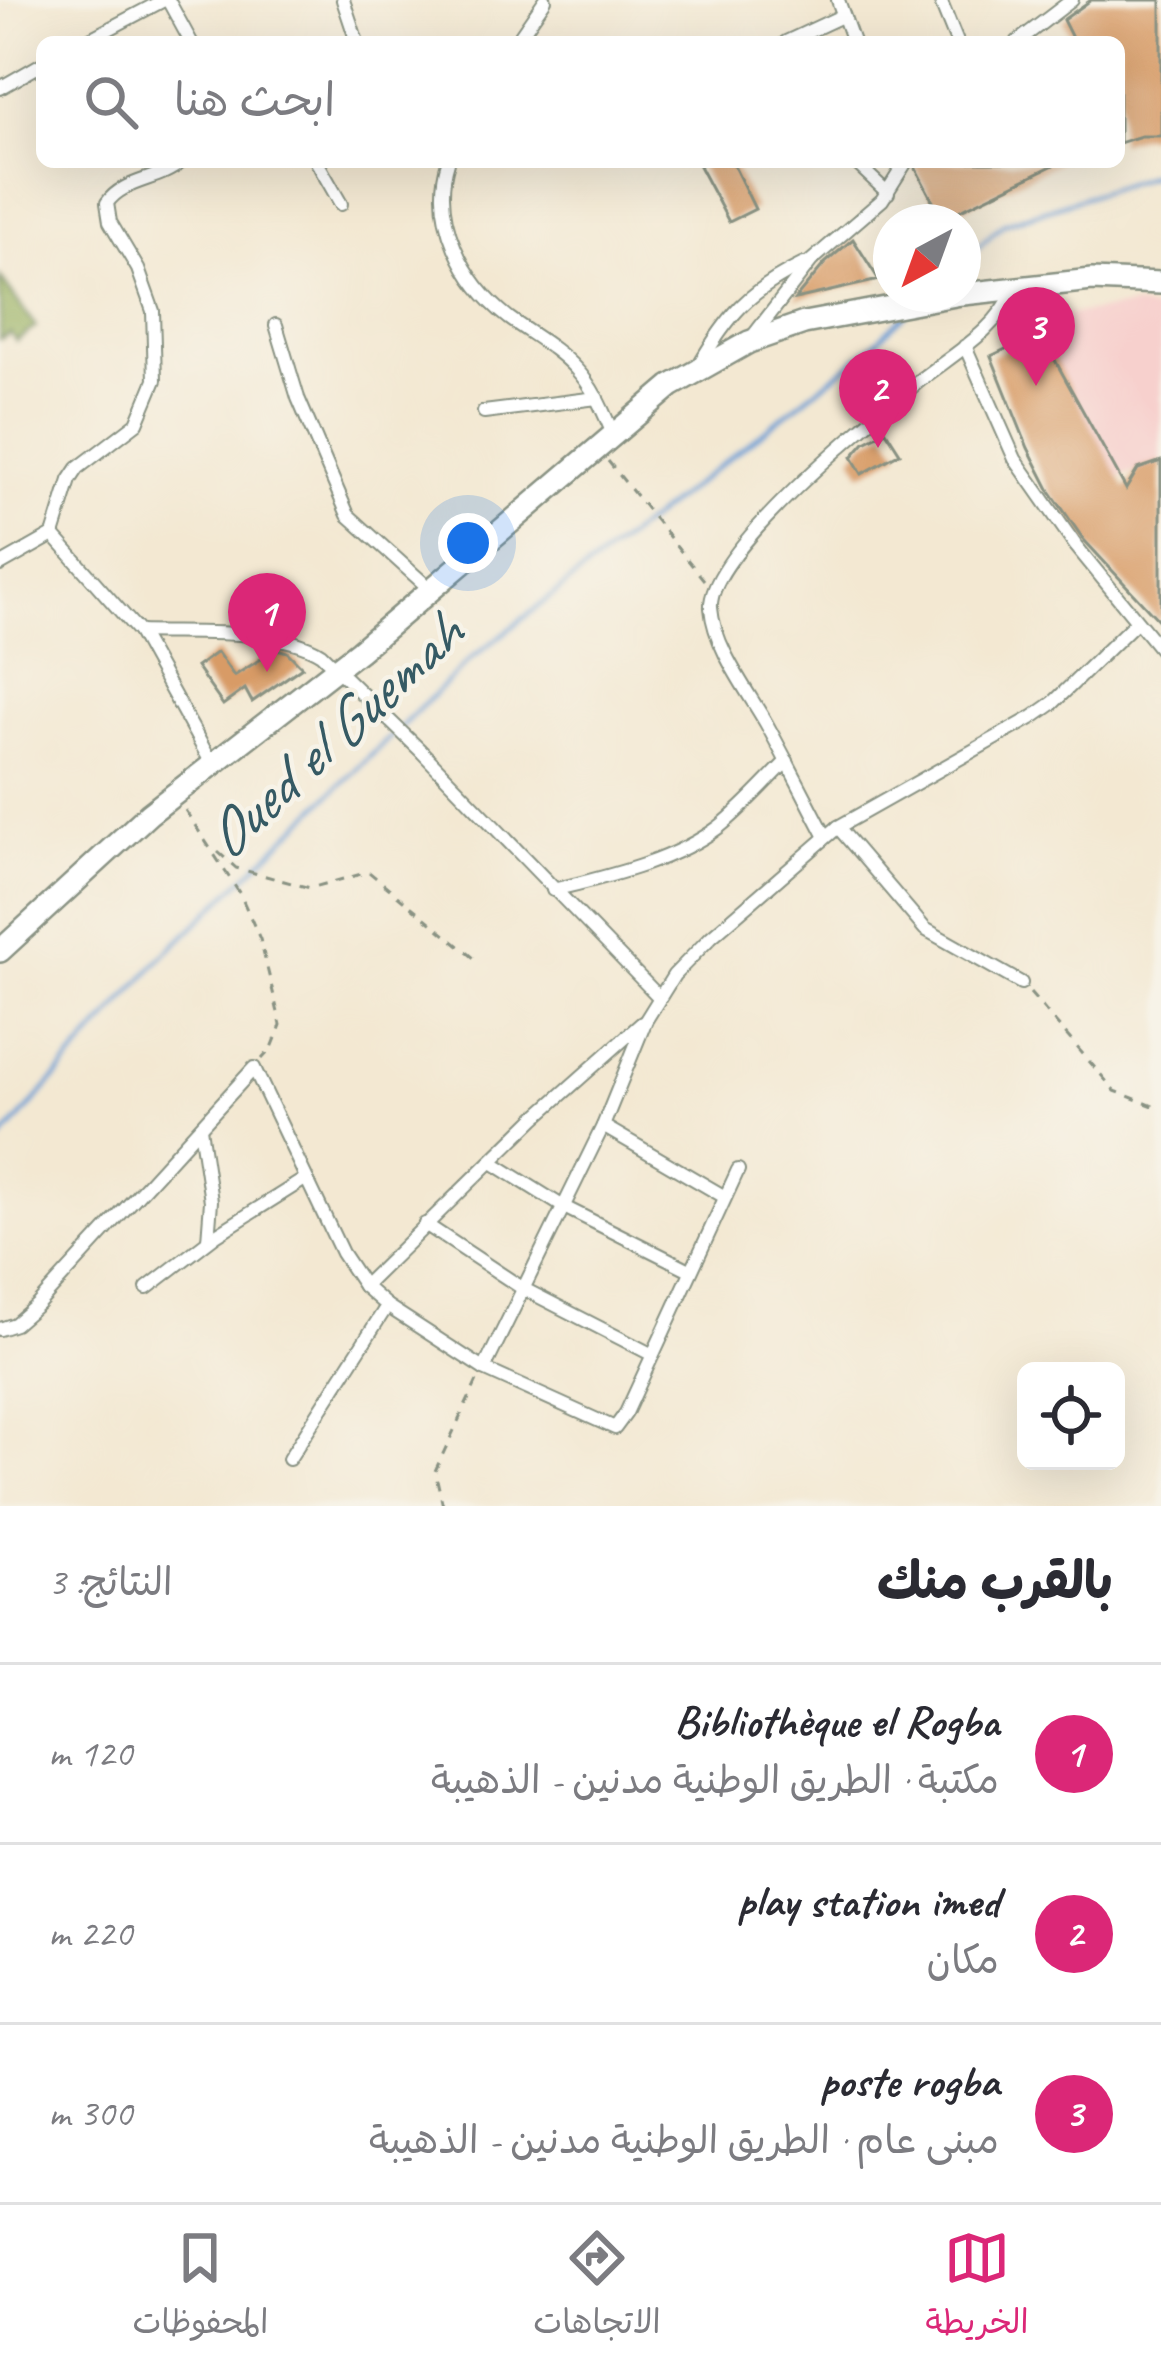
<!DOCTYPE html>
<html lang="ar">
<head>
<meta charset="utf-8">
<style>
  :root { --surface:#fff; --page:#f7f7f7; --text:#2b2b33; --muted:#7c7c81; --line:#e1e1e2; --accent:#db2777 }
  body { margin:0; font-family:Caveat,"Playpen Sans Arabic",sans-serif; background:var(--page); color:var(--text); direction:rtl }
  .controls { position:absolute; right:36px; bottom:36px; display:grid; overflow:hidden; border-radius:18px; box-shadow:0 12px 48px #0002 }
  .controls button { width:108px; height:108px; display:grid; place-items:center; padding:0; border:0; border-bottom:3px solid var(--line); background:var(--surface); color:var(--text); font:60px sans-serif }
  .compass { position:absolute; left:873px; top:204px; width:108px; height:108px; border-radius:50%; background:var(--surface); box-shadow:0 12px 48px #0002; rotate:221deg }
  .you { position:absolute; left:468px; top:543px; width:42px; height:42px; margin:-30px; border:9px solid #fff; border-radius:50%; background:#1a73e8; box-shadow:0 0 0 18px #1a73e833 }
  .badge { display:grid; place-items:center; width:78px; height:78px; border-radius:50%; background:var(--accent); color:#fff; font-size:39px; font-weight:700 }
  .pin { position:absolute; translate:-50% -99px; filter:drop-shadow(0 3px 6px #0008) }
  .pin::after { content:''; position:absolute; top:63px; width:42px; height:36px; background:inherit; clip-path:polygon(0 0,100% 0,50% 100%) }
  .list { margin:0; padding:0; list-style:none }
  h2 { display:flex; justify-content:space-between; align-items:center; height:156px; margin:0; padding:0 48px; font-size:51px }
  h2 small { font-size:39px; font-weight:400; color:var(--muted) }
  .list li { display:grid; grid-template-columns:78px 1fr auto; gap:36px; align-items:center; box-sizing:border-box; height:180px; padding:0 48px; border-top:3px solid var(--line) }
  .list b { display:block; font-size:45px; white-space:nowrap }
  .list p { margin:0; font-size:39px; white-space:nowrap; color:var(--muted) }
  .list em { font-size:39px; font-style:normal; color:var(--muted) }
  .icon { flex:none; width:66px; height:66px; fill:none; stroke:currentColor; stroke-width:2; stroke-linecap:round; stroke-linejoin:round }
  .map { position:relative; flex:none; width:1161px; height:1506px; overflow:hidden; direction:ltr }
  .search { position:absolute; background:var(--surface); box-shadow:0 12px 48px #0002; left:36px; right:36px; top:36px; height:132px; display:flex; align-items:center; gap:30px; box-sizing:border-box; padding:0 42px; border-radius:18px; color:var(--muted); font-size:45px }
  .sheet { height:696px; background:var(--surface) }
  nav { display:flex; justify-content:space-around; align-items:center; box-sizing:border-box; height:168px; border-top:3px solid var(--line); background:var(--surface); font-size:33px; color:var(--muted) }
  nav a { display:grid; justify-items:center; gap:6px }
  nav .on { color:var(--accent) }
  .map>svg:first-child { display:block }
  .built { fill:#f7d0cd }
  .forest { fill:#98b061; stroke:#5c764a; stroke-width:3 }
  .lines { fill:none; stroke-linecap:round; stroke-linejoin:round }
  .stream { stroke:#679dd4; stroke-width:4.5 }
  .building { fill:#d89b66 }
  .street-casing { stroke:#899283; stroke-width:16 }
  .primary-casing { stroke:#899283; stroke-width:26 }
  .path { stroke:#899283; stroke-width:3; stroke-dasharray:9 9; stroke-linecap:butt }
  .street { stroke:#fff; stroke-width:12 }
  .primary { stroke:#fff; stroke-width:21 }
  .labels { text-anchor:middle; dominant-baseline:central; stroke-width:9; stroke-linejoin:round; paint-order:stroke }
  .water-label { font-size:63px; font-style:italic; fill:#355a64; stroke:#f7f3e8 }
</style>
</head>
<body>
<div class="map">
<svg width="1161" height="1506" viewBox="0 0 1161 1506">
  <rect width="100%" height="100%" fill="#f7f3e8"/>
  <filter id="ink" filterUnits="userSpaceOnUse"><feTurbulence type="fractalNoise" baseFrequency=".00833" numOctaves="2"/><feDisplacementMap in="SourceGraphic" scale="24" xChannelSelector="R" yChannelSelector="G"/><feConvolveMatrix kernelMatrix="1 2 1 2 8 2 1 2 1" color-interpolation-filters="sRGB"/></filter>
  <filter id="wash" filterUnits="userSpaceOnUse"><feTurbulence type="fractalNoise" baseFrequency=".004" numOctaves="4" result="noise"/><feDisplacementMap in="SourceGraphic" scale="48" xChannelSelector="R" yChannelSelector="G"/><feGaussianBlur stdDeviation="2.7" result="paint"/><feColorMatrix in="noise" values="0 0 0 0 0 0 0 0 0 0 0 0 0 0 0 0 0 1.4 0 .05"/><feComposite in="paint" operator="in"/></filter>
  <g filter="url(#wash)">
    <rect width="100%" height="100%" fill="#f3e8d2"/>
    <!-- built -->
    <polygon class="built" points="1137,306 1161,313 1161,461 1119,477 1032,319"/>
    <!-- forest -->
    <polygon class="forest" points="0,277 36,327 16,341 10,333 0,339"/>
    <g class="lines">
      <!-- stream -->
      <g class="stream">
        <polyline points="963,261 1003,224 1161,172"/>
        <polyline points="0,1141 160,959 471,659 864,353 905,314"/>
      </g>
    </g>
    <g id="blocks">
      <!-- building -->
      <g class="building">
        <polygon points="1091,0 1161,0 1161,136 1141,136 1119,143 1119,42 1074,42 1063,20"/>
        <polygon points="705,162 732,162 755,209 729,222 699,166"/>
        <polygon points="921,162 1060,162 942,219 915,167"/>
        <polygon points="853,239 879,280 795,299 825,263"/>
        <polygon points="1040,333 1126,489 1138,469 1161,461 1161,623 1084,540 1050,491 1028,448 991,356"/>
        <polygon points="886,431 900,453 862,474 852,457 865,442"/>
        <polygon points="277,649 287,652 302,667 252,702 245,689 223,705 196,667 217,652 234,676"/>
      </g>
    </g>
  </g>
  <g filter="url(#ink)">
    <use href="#blocks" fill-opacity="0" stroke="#899283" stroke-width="3"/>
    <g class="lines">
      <!-- street casing -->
      <g class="street-casing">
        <g id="street">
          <polyline points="168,0 191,42"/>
          <polyline points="343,0 357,42"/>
          <polyline points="838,0 853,42"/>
          <polyline points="940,0 957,42"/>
          <polyline points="84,42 164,0"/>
          <polyline points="516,42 545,0"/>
          <polyline points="786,42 842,16"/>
          <polyline points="1017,42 1072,0"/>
          <polyline points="0,88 42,64"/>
          <polyline points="317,162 341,204"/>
          <path d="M 448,162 C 430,219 464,283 509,318 C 532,335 557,348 576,369 C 594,388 603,411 613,434"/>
          <polyline points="855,162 888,193"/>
          <polyline points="276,325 298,398 348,515 431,590"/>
          <polyline points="750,340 811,261 882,200 906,162"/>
          <polyline points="965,346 1015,459 1076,546 1161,650"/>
          <path d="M 697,368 C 728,315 748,291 804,264"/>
          <polyline points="484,412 597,398"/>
          <path d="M 53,535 L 70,480 L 78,468 L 137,423 L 155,380 L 153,311 L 138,269 L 110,222 L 107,203 C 123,179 159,181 181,162"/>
          <polyline points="0,565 53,535 139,632 211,762"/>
          <path d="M 139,632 C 189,634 279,627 321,654 L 420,750 L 658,996"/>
          <polyline points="838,827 925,929 1021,983"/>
          <path d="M 826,837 C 806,799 787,761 766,723 C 747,690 714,647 711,608 C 707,553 873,418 918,382 C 953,354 997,331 1015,288"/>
          <path d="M 553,890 C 609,876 672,862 719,827 C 743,808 765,783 787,761"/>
          <polyline points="603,1126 725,1197"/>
          <polyline points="200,1128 211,1201 208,1240"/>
          <polyline points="493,1163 562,1206 690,1270"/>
          <polyline points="425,1224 522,1288 651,1354"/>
          <polyline points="364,1286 535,1118 642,1023"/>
          <polyline points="147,1288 216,1235 305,1179"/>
          <polyline points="0,1329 15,1324 38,1304 254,1068 342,1253 364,1286 387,1306 484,1369 615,1428 626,1413 738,1170"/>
          <polyline points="484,1369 603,1126 646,1020 674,975 711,937 838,827 1033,717 1053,703 1136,622"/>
          <polyline points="289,1459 387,1306"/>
        </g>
      </g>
      <!-- primary casing -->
      <g class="primary-casing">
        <g id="primary">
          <polyline points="963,294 1092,280 1161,283"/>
          <polyline points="0,951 149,814 359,651 671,386 749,342 804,323 961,294"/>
        </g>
      </g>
      <!-- path -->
      <g class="path">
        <polyline points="608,461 704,580"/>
        <polyline points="185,810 240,894 260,939 281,1025 272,1048 262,1059"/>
        <polyline points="218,852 236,868 310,888 369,872 474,958"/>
        <polyline points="1030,993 1115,1091 1161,1109"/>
        <polyline points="443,1506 435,1471 477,1381"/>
      </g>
      <!-- street -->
      <use href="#street" class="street"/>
      <!-- primary -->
      <use href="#primary" class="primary"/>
    </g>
  </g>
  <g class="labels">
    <!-- water labels -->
    <g class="water-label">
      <text transform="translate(333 736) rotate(-43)">Oued el Guemah</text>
    </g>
  </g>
</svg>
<div class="controls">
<button><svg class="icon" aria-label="locate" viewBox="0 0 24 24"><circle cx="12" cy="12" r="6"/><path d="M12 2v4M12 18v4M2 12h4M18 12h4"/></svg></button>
</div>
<svg class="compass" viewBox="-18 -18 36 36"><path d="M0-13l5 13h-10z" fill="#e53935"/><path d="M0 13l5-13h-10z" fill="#7c7c81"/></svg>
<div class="you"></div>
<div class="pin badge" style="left:267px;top:672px">1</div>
<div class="pin badge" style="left:878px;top:448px">2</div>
<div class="pin badge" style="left:1036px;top:386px">3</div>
<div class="search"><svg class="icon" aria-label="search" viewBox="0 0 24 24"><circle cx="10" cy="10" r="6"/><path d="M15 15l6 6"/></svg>ابحث هنا</div>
</div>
<section class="sheet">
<h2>بالقرب منك<small>النتائج: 3</small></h2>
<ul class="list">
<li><span class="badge">1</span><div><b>Bibliothèque el Rogba</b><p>مكتبة · الطريق الوطنية مدنين - الذهيبة</p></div><em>120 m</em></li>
<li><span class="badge">2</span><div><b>play station imed</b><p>مكان</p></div><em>220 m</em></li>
<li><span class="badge">3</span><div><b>poste rogba</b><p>مبنى عام · الطريق الوطنية مدنين - الذهيبة</p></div><em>300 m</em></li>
</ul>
</section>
<nav>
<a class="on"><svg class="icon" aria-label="map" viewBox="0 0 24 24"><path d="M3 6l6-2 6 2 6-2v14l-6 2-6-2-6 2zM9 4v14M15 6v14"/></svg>الخريطة</a>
<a><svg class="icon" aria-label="directions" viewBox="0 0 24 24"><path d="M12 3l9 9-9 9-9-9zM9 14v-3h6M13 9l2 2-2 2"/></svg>الاتجاهات</a>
<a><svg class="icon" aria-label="saved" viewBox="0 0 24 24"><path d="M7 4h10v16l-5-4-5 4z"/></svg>المحفوظات</a>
</nav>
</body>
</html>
